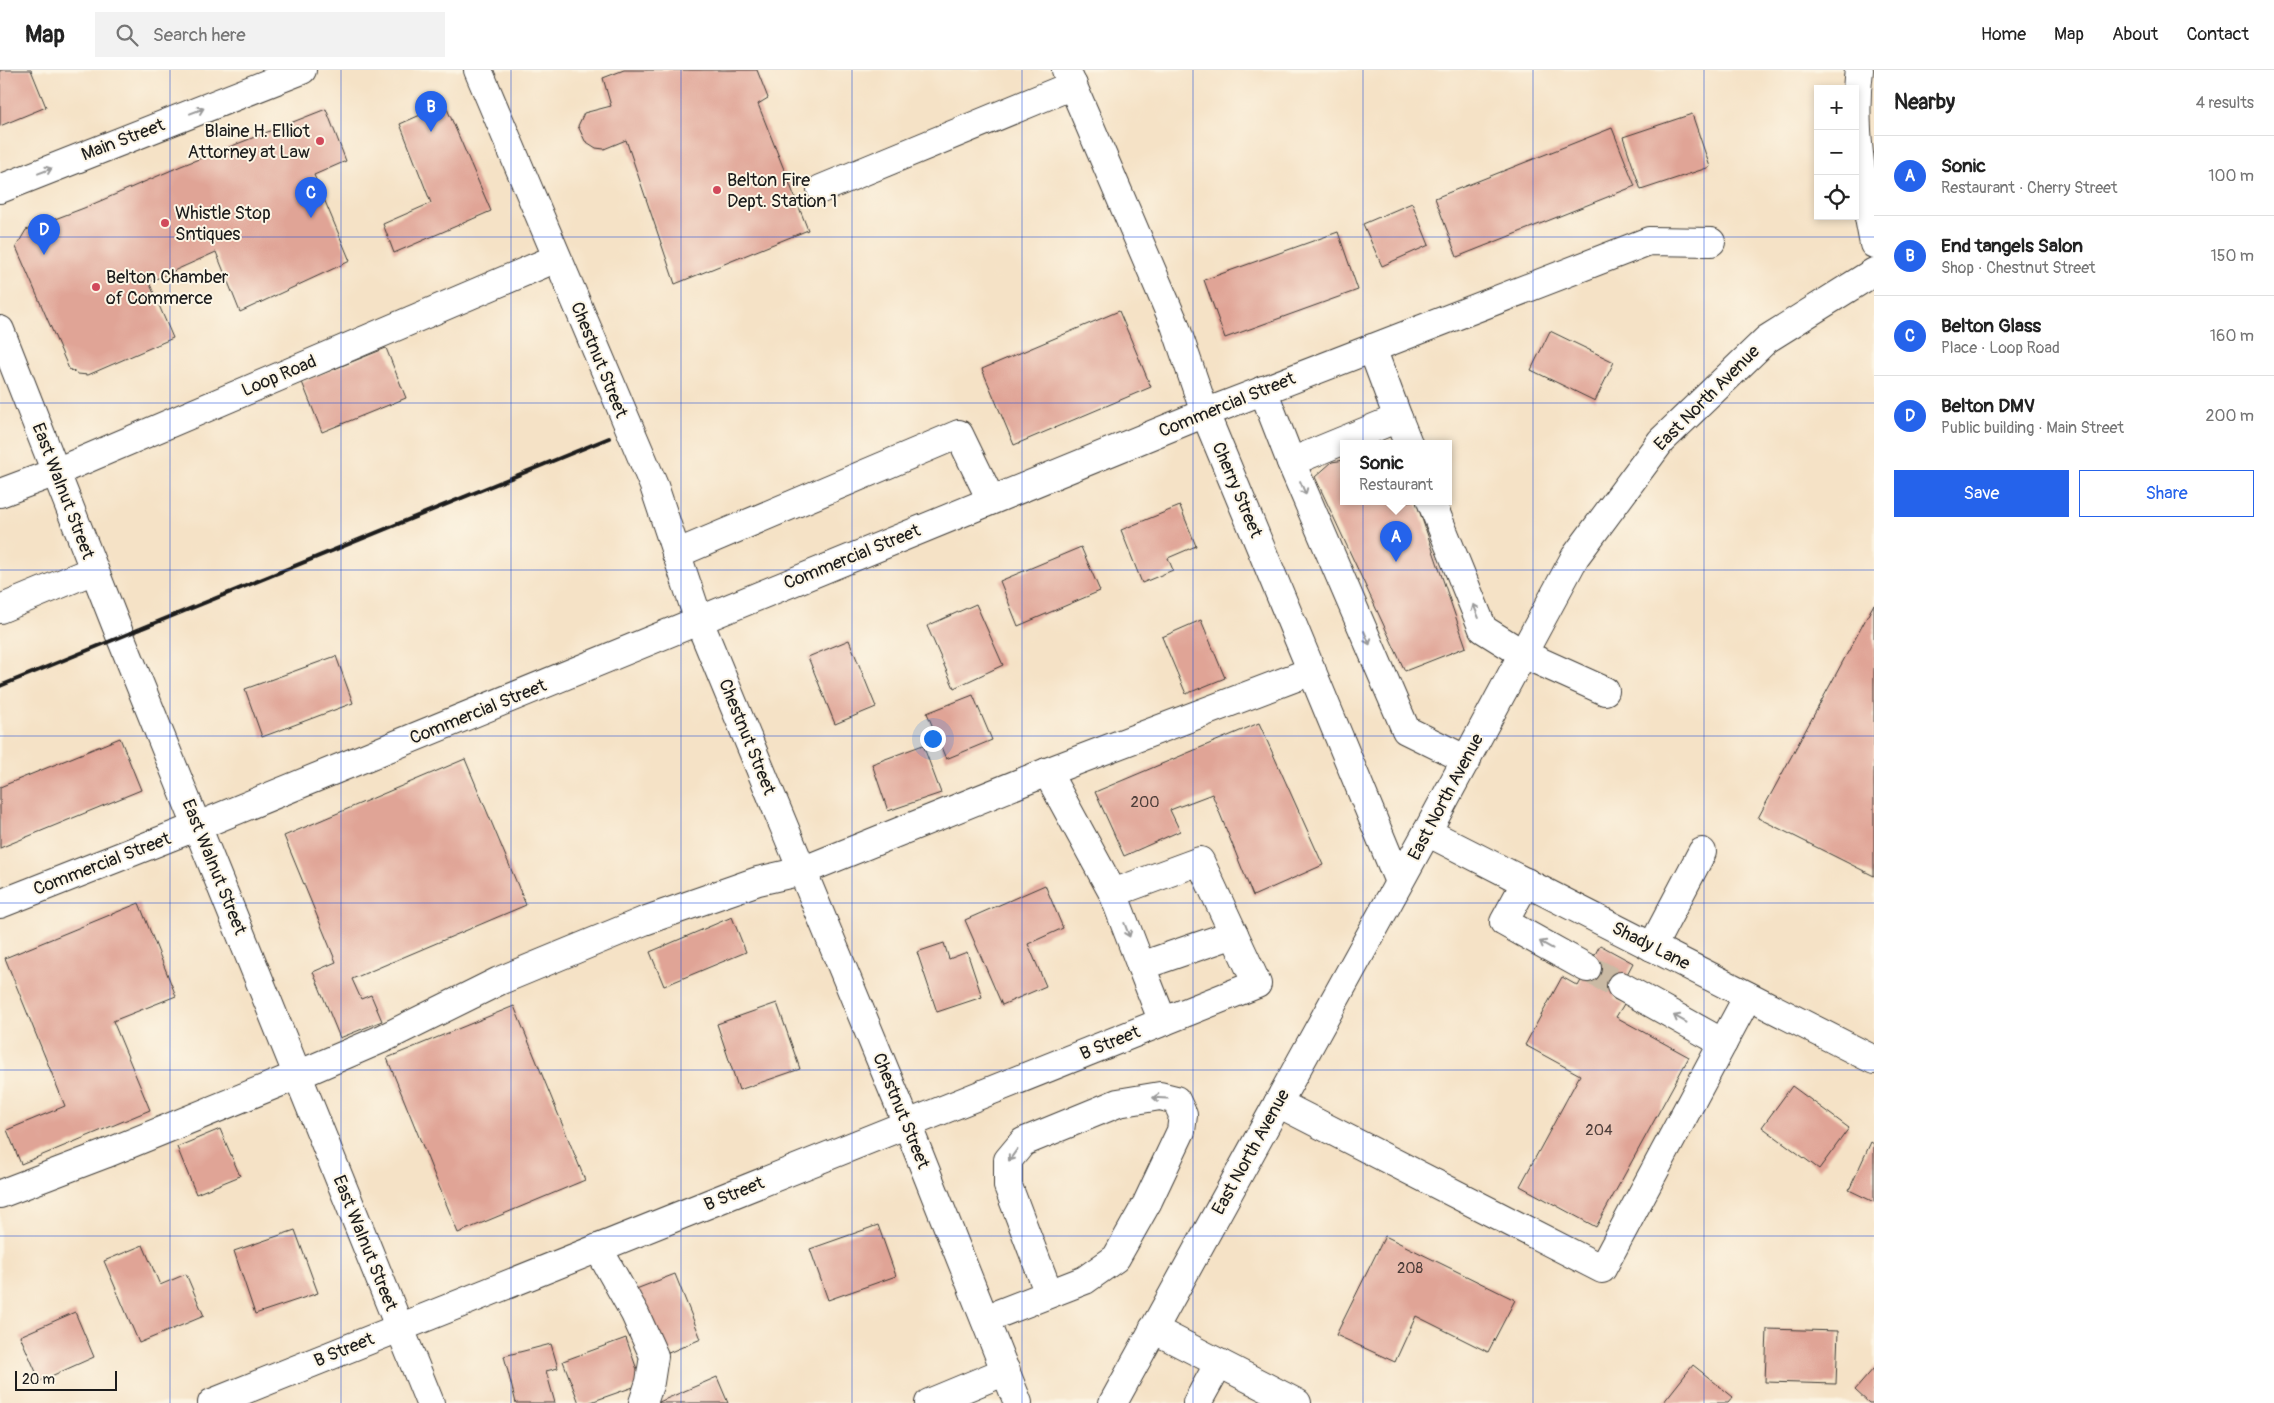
<!DOCTYPE html>
<html lang="en">
<head>
<meta charset="utf-8">
<style>
  :root { --surface:#fff; --page:#f2f2f2; --text:#222; --muted:#767676; --line:#e0e0e0; --accent:#2563eb }
  body { margin:0; font-family:Pangolin,sans-serif; background:var(--page); color:var(--text) }
  .controls { position:absolute; right:15px; top:15px; display:grid; overflow:hidden; border-radius:0px; box-shadow:0 2px 8px #0003 }
  .controls button { width:45px; height:45px; display:grid; place-items:center; padding:0; border:0; border-bottom:1px solid var(--line); background:var(--surface); color:var(--text); font:25px sans-serif }
  .scale { position:absolute; left:15px; bottom:12px; width:102px; box-sizing:border-box; padding-left:5px; border:2px solid #1c1c1c; border-top:0; font-size:14px; line-height:18px; white-space:nowrap; color:#1c1c1c; -webkit-text-stroke:4px #fcf5e5; paint-order:stroke }
  .you { position:absolute; left:932px; top:668px; width:18px; height:18px; margin:-12px; border:4px solid #fff; border-radius:50%; background:#1a73e8; box-shadow:0 0 0 8px #1a73e833 }
  .badge { display:grid; place-items:center; width:32px; height:32px; border-radius:50%; background:var(--accent); color:#fff; font-size:16px; font-weight:700 }
  .pin { position:absolute; translate:-50% -41px; filter:drop-shadow(0 1px 2px #0008) }
  .pin::after { content:''; position:absolute; top:26px; width:18px; height:15px; background:inherit; clip-path:polygon(0 0,100% 0,50% 100%) }
  .popup { position:absolute; left:1340px; top:370px; width:112px; height:65px; box-sizing:border-box; display:grid; place-content:center; border-radius:0px; background:var(--surface); filter:drop-shadow(0 1px 4px #0005); font-size:16px; white-space:nowrap; color:var(--muted) }
  .popup b { font-size:19px; color:var(--text) }
  .popup::after { content:''; position:absolute; left:50%; top:100%; margin-left:-10px; border:10px solid transparent; border-top-color:var(--surface) }
  .list { margin:0; padding:0; list-style:none }
  h2 { display:flex; justify-content:space-between; align-items:center; height:65px; margin:0; padding:0 20px; font-size:21px }
  h2 small { font-size:16px; font-weight:400; color:var(--muted) }
  .list li { display:grid; grid-template-columns:32px 1fr auto; gap:15px; align-items:center; box-sizing:border-box; height:80px; padding:0 20px; border-top:1px solid var(--line) }
  .list b { display:block; font-size:19px; white-space:nowrap }
  .list p { margin:0; font-size:16px; white-space:nowrap; color:var(--muted) }
  .list em { font-size:16px; font-style:normal; color:var(--muted) }
  .actions { display:flex; gap:10px; padding:15px 20px }
  .actions a { flex:1; padding:11px 0; border:1px solid var(--accent); border-radius:0px; text-align:center; font-size:18px; color:var(--accent) }
  .actions .main { background:var(--accent); color:#fff }
  .icon { flex:none; width:28px; height:28px; fill:none; stroke:currentColor; stroke-width:2; stroke-linecap:round; stroke-linejoin:round }
  .map { position:relative; flex:none; width:1874px; height:1333px; overflow:hidden }
  header { display:flex; align-items:center; gap:30px; box-sizing:border-box; height:70px; padding:0 25px; background:var(--surface); border-bottom:1px solid var(--line) }
  header strong { font-size:24px }
  nav { display:flex; gap:28px; margin-inline-start:auto; font-size:18px }
  .search { width:350px; height:45px; background:var(--page); display:flex; align-items:center; gap:12px; box-sizing:border-box; padding:0 18px; border-radius:0px; color:var(--muted); font-size:19px }
  main { display:flex }
  aside { flex:1; background:var(--surface) }
  .map>svg:first-child { display:block }
  .building { fill:#e0a496 }
  .lines { fill:none; stroke-linecap:round; stroke-linejoin:round }
  .minor-tunnel { stroke:#cabaa4; stroke-width:28; stroke-dasharray:28 14; stroke-linecap:butt }
  .minor-casing { stroke:#3d3a36; stroke-width:30 }
  .major-casing { stroke:#3d3a36; stroke-width:30 }
  .minor { stroke:#fff; stroke-width:28 }
  .major { stroke:#fff; stroke-width:28 }
  .rail { stroke:#1c1c1c; stroke-width:4 }
  .oneway { stroke:#999 }
  .grid { fill:none; stroke:#1d4ed8; stroke-width:1; stroke-opacity:0.55 }
  .poi-dot { fill:#d1495b; stroke:#fcf5e5; stroke-width:2 }
  .labels { text-anchor:middle; dominant-baseline:central; stroke-width:4; stroke-linejoin:round; paint-order:stroke }
  .number-label { font-size:15px; fill:#4d3e3a }
  .poi-label { font-size:18px; fill:#1c1c1c; stroke:#fcf5e5; text-anchor:start }
  .street-label { font-size:18px; fill:#1c1c1c; stroke:#fcf5e5 }
</style>
</head>
<body>
<header>
<strong>Map</strong>
<div class="search"><svg class="icon" aria-label="search" viewBox="0 0 24 24"><circle cx="10" cy="10" r="6"/><path d="M15 15l6 6"/></svg>Search here</div>
<nav><a>Home</a><a>Map</a><a>About</a><a>Contact</a></nav>
</header>
<main>
<div class="map">
<svg width="1874" height="1333" viewBox="0 0 1874 1333">
  <rect width="100%" height="100%" fill="#fcf5e5"/>
  <filter id="ink" filterUnits="userSpaceOnUse"><feTurbulence type="fractalNoise" baseFrequency=".02" numOctaves="2"/><feDisplacementMap in="SourceGraphic" scale="10" xChannelSelector="R" yChannelSelector="G"/><feConvolveMatrix kernelMatrix="1 2 1 2 8 2 1 2 1" color-interpolation-filters="sRGB"/></filter>
  <filter id="wash" filterUnits="userSpaceOnUse"><feTurbulence type="fractalNoise" baseFrequency=".0096" numOctaves="4" result="noise"/><feDisplacementMap in="SourceGraphic" scale="20" xChannelSelector="R" yChannelSelector="G"/><feGaussianBlur stdDeviation="1.12" result="paint"/><feColorMatrix in="noise" values="0 0 0 0 0 0 0 0 0 0 0 0 0 0 0 0 0 1.4 0 .05"/><feComposite in="paint" operator="in"/></filter>
  <g filter="url(#wash)">
    <rect width="100%" height="100%" fill="#f5e2c6"/>
    <g id="blocks">
      <!-- building -->
      <g class="building">
        <polygon points="0,0 31,0 46,37 0,56"/>
        <polygon points="624,0 757,0 768,28 758,34 808,160 675,214 626,70 604,79 596,78 585,71 578,56 584,43 611,36 603,8"/>
        <polygon points="445,34 491,141 394,183 383,154 431,133 400,54"/>
        <polygon points="326,39 346,91 314,105 350,191 240,242 216,182 149,212 173,268 88,305 78,304 69,299 16,177 26,160 84,138 181,96"/>
        <polygon points="1692,44 1710,97 1641,120 1623,67"/>
        <polygon points="1612,58 1635,116 1457,187 1435,128"/>
        <polygon points="1412,133 1429,175 1382,196 1363,154"/>
        <polygon points="1338,162 1358,220 1225,268 1204,210"/>
        <polygon points="1119,241 1151,317 1014,375 982,299"/>
        <polygon points="1550,261 1614,292 1595,331 1531,300"/>
        <polygon points="386,278 406,328 322,362 302,312"/>
        <polygon points="1344,390 1344,431 1416,431 1466,577 1405,601 1315,407 1332,392"/>
        <polygon points="1180,436 1196,476 1168,488 1173,500 1142,513 1121,460"/>
        <polygon points="1081,477 1100,521 1018,556 1000,511"/>
        <polygon points="976,534 1003,595 954,618 927,556"/>
        <polygon points="1874,534 1874,806 1758,748"/>
        <polygon points="1201,550 1225,608 1186,624 1162,567"/>
        <polygon points="849,570 876,637 835,654 808,587"/>
        <polygon points="336,586 353,633 262,667 245,619"/>
        <polygon points="973,625 992,670 946,689 927,643"/>
        <polygon points="1259,653 1323,795 1253,826 1212,724 1170,740 1180,761 1124,786 1095,722"/>
        <polygon points="120,668 141,720 0,778 0,717"/>
        <polygon points="923,675 941,723 888,741 872,694"/>
        <polygon points="465,689 526,835 352,909 361,929 371,925 382,951 340,968 313,902 336,892 284,766"/>
        <polygon points="1045,815 1063,858 1028,874 1046,916 1002,935 965,850"/>
        <polygon points="139,833 176,926 113,951 150,1040 21,1094 7,1060 65,1036 5,888"/>
        <polygon points="732,847 746,882 664,916 650,882"/>
        <polygon points="944,873 949,889 967,882 982,927 937,942 917,882"/>
        <polygon points="1600,875 1633,893 1614,929 1624,934 1616,947 1689,987 1596,1157 1520,1116 1580,1005 1525,975 1562,907 1578,916"/>
        <polygon points="777,933 800,999 739,1020 717,954"/>
        <polygon points="514,936 585,1110 458,1163 387,988"/>
        <polygon points="1792,1016 1849,1058 1819,1099 1762,1057"/>
        <polygon points="220,1059 240,1106 196,1124 177,1077"/>
        <polygon points="1871,1072 1874,1074 1874,1132 1849,1120"/>
        <polygon points="878,1155 896,1206 828,1230 810,1179"/>
        <polygon points="295,1160 318,1223 255,1244 234,1181"/>
        <polygon points="1385,1166 1515,1230 1488,1282 1416,1246 1395,1292 1336,1265"/>
        <polygon points="143,1175 160,1215 186,1204 204,1246 139,1273 104,1191"/>
        <polygon points="675,1204 701,1269 659,1287 631,1221"/>
        <polygon points="75,1242 94,1287 40,1311 20,1266"/>
        <polygon points="1767,1259 1838,1261 1836,1314 1765,1312"/>
        <polygon points="626,1268 642,1314 588,1333 579,1333 563,1291"/>
        <polygon points="551,1274 558,1298 546,1301 555,1333 516,1333 504,1286"/>
        <polygon points="1693,1295 1733,1327 1728,1333 1663,1333"/>
        <polygon points="1874,1298 1874,1333 1869,1333 1855,1320"/>
        <polygon points="717,1307 728,1333 660,1333 659,1332"/>
      </g>
    </g>
  </g>
  <g filter="url(#ink)">
    <use href="#blocks" fill-opacity="0" stroke="#3d3a36" stroke-width="1"/>
    <g class="lines">
      <!-- minor-tunnel -->
      <polyline class="minor-tunnel" points="1587,898 1621,916"/>
      <!-- minor casing -->
      <g class="minor-casing">
        <g id="minor">
          <polyline points="478,0 654,416 699,551 907,1054 1018,1333"/>
          <polyline points="1066,0 1175,255 1205,343 1399,812"/>
          <polyline points="0,119 302,0"/>
          <polyline points="821,119 1073,15"/>
          <polyline points="0,260 121,568 430,1333"/>
          <polyline points="1372,278 1398,348"/>
          <polyline points="1263,320 1291,392"/>
          <polyline points="1408,373 1398,348 1291,392 1406,660 1467,690"/>
          <polyline points="0,423 56,402 557,188"/>
          <polyline points="1431,431 1483,559 1523,584 1605,621"/>
          <polyline points="676,484 959,364 991,430"/>
          <polyline points="0,539 94,500"/>
          <polyline points="1427,762 1874,990"/>
          <polyline points="1526,812 1504,852 1587,898"/>
          <polyline points="1113,823 1141,896"/>
          <polyline points="0,834 198,756 1205,343 1649,171 1711,172"/>
          <polyline points="1652,877 1702,782"/>
          <polyline points="1621,916 1723,973"/>
          <polyline points="1163,952 1141,896 1234,864"/>
          <polyline points="1278,1033 1602,1199 1748,926"/>
          <polyline points="0,1124 105,1084 298,1005 384,968 499,911 644,851 758,811 802,801 1047,702 1312,601"/>
          <polyline points="598,1178 635,1244 654,1286 650,1312 643,1333"/>
          <polyline points="985,1249 1085,1210 1116,1188 1147,1133 1181,1061 1183,1045 1176,1030 1160,1026 1118,1033 1023,1072 1008,1090 1008,1116 1049,1224"/>
          <polyline points="1153,1259 1219,1293 1197,1333"/>
          <polyline points="1219,1293 1297,1333"/>
          <polyline points="212,1333 1257,914 1200,791 1113,823 1047,702"/>
          <polyline points="929,1333 1006,1301"/>
        </g>
      </g>
      <!-- major casing -->
      <g class="major-casing">
        <g id="major">
          <path d="M 1859,0 C 1851,58 1863,117 1874,174"/>
          <polyline points="1113,1333 1427,762 1575,487 1661,371 1767,269 1874,202"/>
        </g>
      </g>
      <!-- minor -->
      <use href="#minor" class="minor"/>
      <!-- major -->
      <use href="#major" class="major"/>
      <!-- rail -->
      <polyline class="rail" points="0,616 609,368"/>
    </g>
    <!-- one-way arrows -->
    <defs><path id="oneway-shaft" d="M-6 0H5M1.5-3L5.5 0L1.5 3" fill="none" stroke-width="1.6" stroke-linecap="round" stroke-linejoin="round" transform="scale(1.25)"/></defs>
    <g class="oneway">
      <use href="#oneway-shaft" transform="translate(197 41) rotate(-21)"/>
      <use href="#oneway-shaft" transform="translate(45 101) rotate(-21)"/>
      <use href="#oneway-shaft" transform="translate(1303 418) rotate(67)"/>
      <use href="#oneway-shaft" transform="translate(1476 541) rotate(-112)"/>
      <use href="#oneway-shaft" transform="translate(1367 568) rotate(67)"/>
      <use href="#oneway-shaft" transform="translate(1127 860) rotate(69)"/>
      <use href="#oneway-shaft" transform="translate(1546 875) rotate(-151)"/>
      <use href="#oneway-shaft" transform="translate(1680 949) rotate(-151)"/>
      <use href="#oneway-shaft" transform="translate(1160 1028) rotate(-177)"/>
      <use href="#oneway-shaft" transform="translate(1013 1085) rotate(126)"/>
    </g>
  </g>
  <!-- grid -->
  <path class="grid" d="M 170,0 L 170,1333M 341,0 L 341,1333M 511,0 L 511,1333M 681,0 L 681,1333M 852,0 L 852,1333M 1022,0 L 1022,1333M 1193,0 L 1193,1333M 1363,0 L 1363,1333M 1533,0 L 1533,1333M 1704,0 L 1704,1333M 0,167 L 1874,167M 0,333 L 1874,333M 0,500 L 1874,500M 0,666 L 1874,666M 0,833 L 1874,833M 0,1000 L 1874,1000M 0,1166 L 1874,1166"/>
  <!-- markers -->
  <g class="poi-dot">
    <circle cx="320" cy="71" r="5"/>
    <circle cx="717" cy="120" r="5"/>
    <circle cx="165" cy="153" r="5"/>
    <circle cx="96" cy="217" r="5"/>
  </g>
  <g class="labels">
    <!-- number labels -->
    <g class="number-label">
      <text x="1145" y="732">200</text>
      <text x="1599" y="1060">204</text>
      <text x="1410" y="1198">208</text>
    </g>
    <!-- poi labels -->
    <g class="poi-label">
      <text x="310" y="61" text-anchor="end">Blaine H. Elliot<tspan x="310" dy="21">Attorney at Law</tspan></text>
      <text x="727" y="110">Belton Fire<tspan x="727" dy="21">Dept. Station 1</tspan></text>
      <text x="175" y="143">Whistle Stop<tspan x="175" dy="21">Sntiques</tspan></text>
      <text x="106" y="207">Belton Chamber<tspan x="106" dy="21">of Commerce</tspan></text>
    </g>
    <!-- street labels -->
    <g class="street-label">
      <text transform="translate(123 70) rotate(-21)">Main Street</text>
      <text transform="translate(599 290) rotate(68)">Chestnut Street</text>
      <text transform="translate(279 306) rotate(-23)">Loop Road</text>
      <text transform="translate(1707 328) rotate(-45)">East North Avenue</text>
      <text transform="translate(1227 335) rotate(-22)">Commercial Street</text>
      <text transform="translate(1237 420) rotate(67)">Cherry Street</text>
      <text transform="translate(63 421) rotate(69)">East Walnut Street</text>
      <text transform="translate(852 487) rotate(-22)">Commercial Street</text>
      <text transform="translate(478 642) rotate(-22)">Commercial Street</text>
      <text transform="translate(747 667) rotate(68)">Chestnut Street</text>
      <text transform="translate(1446 727) rotate(-62)">East North Avenue</text>
      <text transform="translate(102 794) rotate(-21)">Commercial Street</text>
      <text transform="translate(214 797) rotate(68)">East Walnut Street</text>
      <text transform="translate(1651 876) rotate(27)">Shady Lane</text>
      <text transform="translate(1110 973) rotate(-22)">B Street</text>
      <text transform="translate(901 1041) rotate(68)">Chestnut Street</text>
      <text transform="translate(1251 1082) rotate(-61)">East North Avenue</text>
      <text transform="translate(734 1124) rotate(-22)">B Street</text>
      <text transform="translate(365 1173) rotate(68)">East Walnut Street</text>
      <text transform="translate(344 1280) rotate(-22)">B Street</text>
    </g>
  </g>
</svg>
<div class="controls">
<button>+</button>
<button>−</button>
<button><svg class="icon" aria-label="locate" viewBox="0 0 24 24"><circle cx="12" cy="12" r="6"/><path d="M12 2v4M12 18v4M2 12h4M18 12h4"/></svg></button>
</div>
<div class="scale">20 m</div>
<div class="you"></div>
<div class="pin badge" style="left:1396px;top:492px">A</div>
<div class="popup"><b>Sonic</b>Restaurant</div>
<div class="pin badge" style="left:431px;top:62px">B</div>
<div class="pin badge" style="left:311px;top:148px">C</div>
<div class="pin badge" style="left:44px;top:185px">D</div>
</div>
<aside>
<h2>Nearby<small>4 results</small></h2>
<ul class="list">
<li><span class="badge">A</span><div><b>Sonic</b><p>Restaurant · Cherry Street</p></div><em>100 m</em></li>
<li><span class="badge">B</span><div><b>End tangels Salon</b><p>Shop · Chestnut Street</p></div><em>150 m</em></li>
<li><span class="badge">C</span><div><b>Belton Glass</b><p>Place · Loop Road</p></div><em>160 m</em></li>
<li><span class="badge">D</span><div><b>Belton DMV</b><p>Public building · Main Street</p></div><em>200 m</em></li>
</ul>
<div class="actions"><a class="main">Save</a><a>Share</a></div>
</aside>
</main>
</body>
</html>
